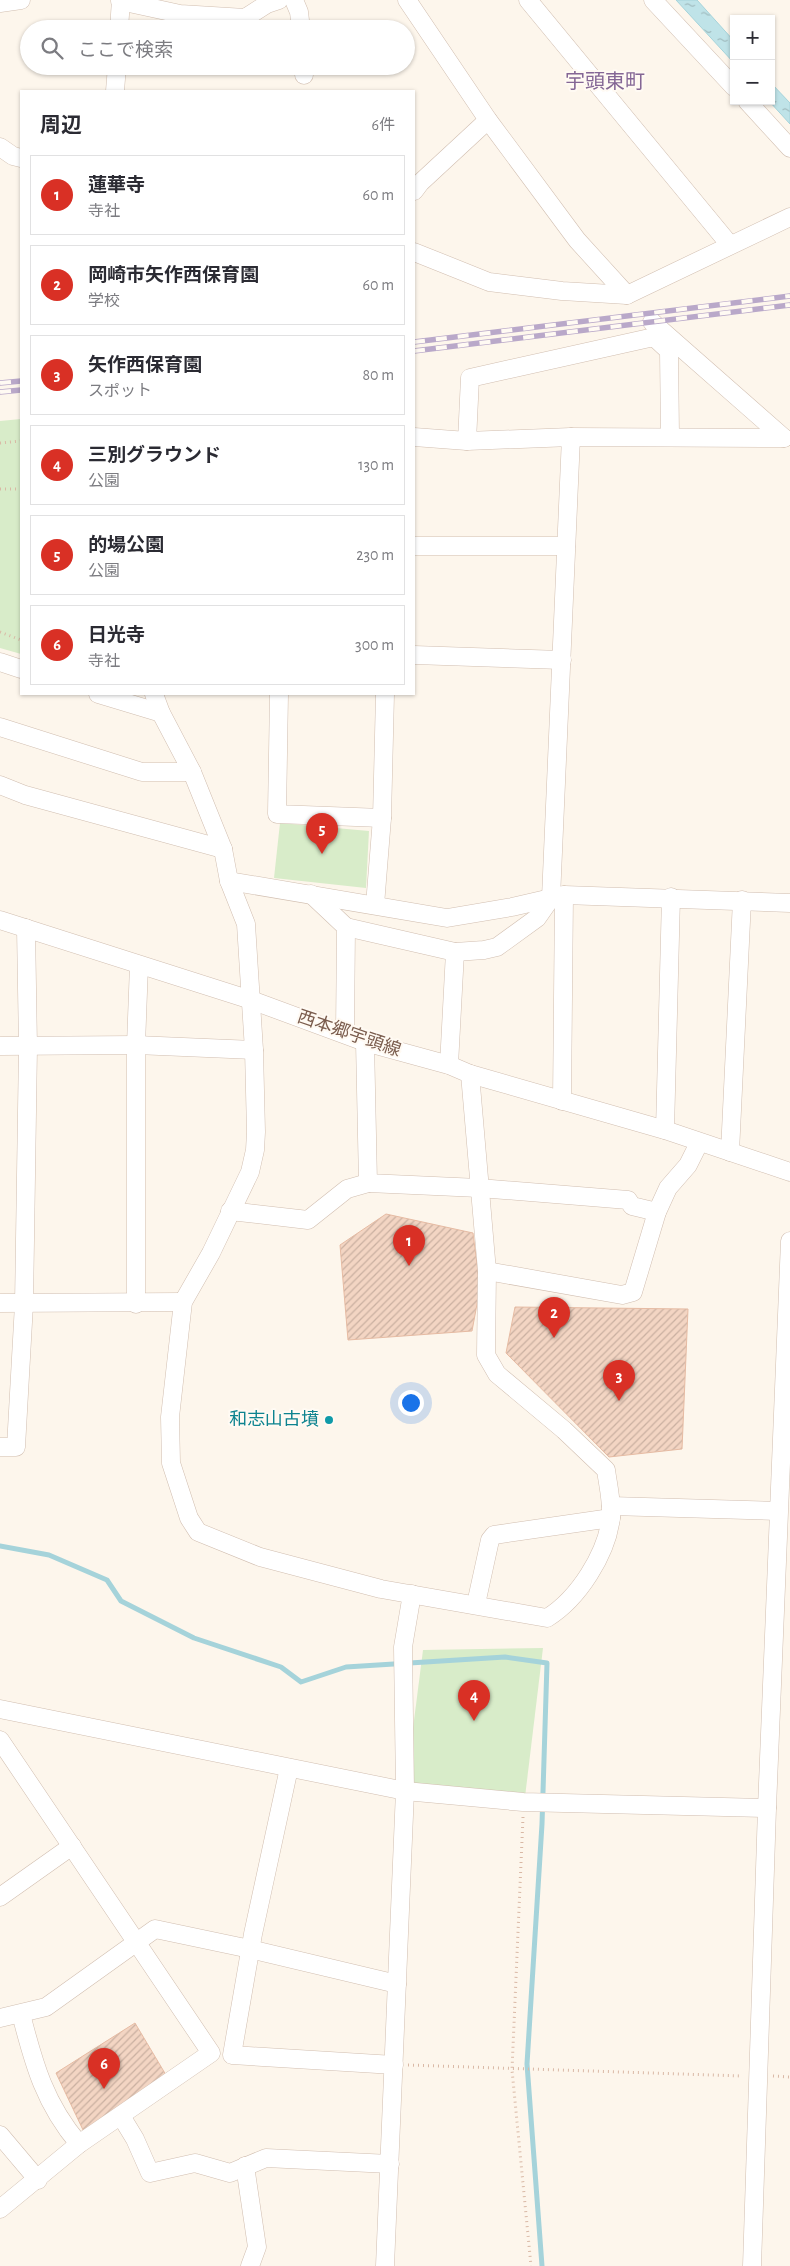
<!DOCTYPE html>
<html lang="ja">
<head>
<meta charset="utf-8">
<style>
  :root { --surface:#fff; --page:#f7f7f7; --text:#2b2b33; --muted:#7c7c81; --line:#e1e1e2; --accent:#d93025 }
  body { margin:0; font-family:"Alegreya Sans","Noto Sans JP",sans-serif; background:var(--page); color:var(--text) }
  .controls { position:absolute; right:15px; top:15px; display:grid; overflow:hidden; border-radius:0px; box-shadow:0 1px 4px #0004 }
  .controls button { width:45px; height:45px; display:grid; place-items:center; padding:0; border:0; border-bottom:1px solid var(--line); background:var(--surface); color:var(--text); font:25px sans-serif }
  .you { position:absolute; left:410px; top:1402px; width:18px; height:18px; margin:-12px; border:4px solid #fff; border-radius:50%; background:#1a73e8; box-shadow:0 0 0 8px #1a73e833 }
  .badge { display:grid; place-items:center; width:32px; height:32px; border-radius:50%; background:var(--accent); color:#fff; font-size:16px; font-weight:700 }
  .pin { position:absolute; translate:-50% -41px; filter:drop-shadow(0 1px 2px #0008) }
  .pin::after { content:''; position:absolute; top:26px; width:18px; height:15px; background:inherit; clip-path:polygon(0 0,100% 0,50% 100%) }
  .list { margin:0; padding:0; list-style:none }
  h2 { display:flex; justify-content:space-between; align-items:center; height:65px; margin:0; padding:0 20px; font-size:21px }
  h2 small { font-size:16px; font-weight:400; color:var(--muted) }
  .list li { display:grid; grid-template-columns:32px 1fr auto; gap:15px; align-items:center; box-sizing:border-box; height:80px; margin:0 10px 10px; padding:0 10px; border:1px solid var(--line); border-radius:0px }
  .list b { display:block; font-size:19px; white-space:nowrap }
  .list p { margin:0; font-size:16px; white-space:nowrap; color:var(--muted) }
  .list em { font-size:16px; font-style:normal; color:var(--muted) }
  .icon { flex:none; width:28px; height:28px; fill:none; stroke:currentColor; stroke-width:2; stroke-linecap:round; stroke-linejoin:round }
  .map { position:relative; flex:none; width:790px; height:2266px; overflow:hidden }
  .search { position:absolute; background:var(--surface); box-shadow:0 1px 4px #0004; left:20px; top:20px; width:395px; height:55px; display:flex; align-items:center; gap:12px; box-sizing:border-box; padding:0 18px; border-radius:28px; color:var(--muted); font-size:19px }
  .panel { position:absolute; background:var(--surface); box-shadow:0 1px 4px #0004; left:20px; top:90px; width:395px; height:605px; border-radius:0px }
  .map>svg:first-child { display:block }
  .green { fill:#d8ecc9 }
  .water { fill:url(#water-ripples); stroke:#a5d3da }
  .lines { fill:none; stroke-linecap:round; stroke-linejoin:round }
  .stream { stroke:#a5d3da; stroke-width:5 }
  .building { fill:url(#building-hatch); stroke:#e6bba3 }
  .street-casing { stroke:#d1beb0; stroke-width:19 }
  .path { stroke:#d9b8a5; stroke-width:3; stroke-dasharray:1 4; stroke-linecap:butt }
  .street { stroke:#fff; stroke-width:18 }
  .rail-casing { stroke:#b9a8c9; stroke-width:5.5 }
  .rail { stroke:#fffaf3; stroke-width:4; stroke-dasharray:11; stroke-linecap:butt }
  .culture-dot { fill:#0f9aa8; stroke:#fffaf3; stroke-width:2 }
  .labels { text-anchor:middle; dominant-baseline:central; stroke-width:4; stroke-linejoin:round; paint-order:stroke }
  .street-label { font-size:18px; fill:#7a5c4d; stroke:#fffaf3 }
  .culture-label { font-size:18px; fill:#0d838f; stroke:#fffaf3; text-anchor:end }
  .quarter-label { font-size:20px; fill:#846695; stroke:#fffaf3 }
</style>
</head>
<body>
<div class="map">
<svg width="790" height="2266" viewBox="0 0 790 2266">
  <defs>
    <pattern id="water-ripples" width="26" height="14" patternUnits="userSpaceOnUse" patternTransform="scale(1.25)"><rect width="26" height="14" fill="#bfe3e8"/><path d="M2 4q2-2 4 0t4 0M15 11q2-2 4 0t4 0" fill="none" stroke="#a0bbbe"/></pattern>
    <pattern id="building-hatch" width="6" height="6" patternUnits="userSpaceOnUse" patternTransform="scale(1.25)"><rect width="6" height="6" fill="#f3d5c3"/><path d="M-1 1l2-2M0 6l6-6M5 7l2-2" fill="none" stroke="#cab0a1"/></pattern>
  </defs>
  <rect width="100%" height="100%" fill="#fdf6ec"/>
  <!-- green -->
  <g class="green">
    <polygon points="21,419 21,654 0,648 0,421"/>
    <polygon points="280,823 369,831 366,888 274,878"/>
    <polygon points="543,1648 525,1797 405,1791 423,1650"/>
  </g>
  <!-- water -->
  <g class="water">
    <polygon points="676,0 697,0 734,41 734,63"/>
    <polygon points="771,83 790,103 790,124 769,101 771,101"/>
  </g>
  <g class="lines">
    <!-- stream -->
    <polyline class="stream" points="0,1546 49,1555 107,1580 121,1601 194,1638 281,1667 301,1682 346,1667 505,1657 547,1663 542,1824 527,2064 542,2266"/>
  </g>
  <!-- building -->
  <g class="building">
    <polygon points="386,1214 473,1233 480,1288 472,1331 348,1340 340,1245"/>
    <polygon points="515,1307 688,1309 682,1449 609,1457 506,1353"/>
    <polygon points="135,2023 166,2075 122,2104 84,2132 56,2073"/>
  </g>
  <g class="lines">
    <!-- street casing -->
    <g class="street-casing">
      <g id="street">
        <polyline points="294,0 299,12 301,29"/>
        <polyline points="407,0 488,120 577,240 627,295"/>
        <polyline points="528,0 730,245"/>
        <polyline points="653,0 734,87"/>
        <polyline points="120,1 180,14 245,18 267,4 279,0"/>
        <polyline points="0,3 21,0"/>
        <polyline points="119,29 121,0"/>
        <polyline points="304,66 304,75"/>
        <polyline points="115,91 117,66"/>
        <polyline points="747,101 790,148"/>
        <polyline points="0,147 13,156 21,158"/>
        <polyline points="414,191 420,183 488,120"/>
        <polyline points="414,252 489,282 562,291 627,295 790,217"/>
        <polyline points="652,322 784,438"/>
        <polyline points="414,437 467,441 571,437 784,438"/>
        <polyline points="467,441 470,378 654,337 669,351 670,436"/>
        <polyline points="414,546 566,546"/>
        <polyline points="414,655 562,660"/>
        <polyline points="0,662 21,669"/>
        <polyline points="98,694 161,713"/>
        <path d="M 154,694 L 161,713 L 192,772 L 223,849 L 229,881 L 246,924 L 254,1050 L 256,1132 L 255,1150 L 250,1172 L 211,1253 L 183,1302 L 170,1417 L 171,1463 L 189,1518 L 198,1532 L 260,1557 L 381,1589 L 547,1618 C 578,1599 607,1554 611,1517 C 612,1501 608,1485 606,1470 L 564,1430 L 497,1374 L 486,1355 L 487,1271 L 470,1074"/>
        <polyline points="279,694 277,814 382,818"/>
        <polyline points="0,727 142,772 192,772"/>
        <polyline points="0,785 25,795 223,849"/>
        <polyline points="229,881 447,918 512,907 564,895 790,903"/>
        <polyline points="311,894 346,927 345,1034"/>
        <polyline points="375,905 382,818 385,694"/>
        <polyline points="0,920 251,1000 365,1042 449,1065 470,1074 665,1130 790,1172"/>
        <polyline points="346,927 455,952"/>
        <polyline points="365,1042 368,1183 479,1188 628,1200 632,1206 657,1212"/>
        <polyline points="0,1046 136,1045 254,1050"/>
        <polyline points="449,1065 455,952 484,950 497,947 537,918 551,898 571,437"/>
        <polyline points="562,1101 564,895"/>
        <polyline points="665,1130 671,897"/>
        <polyline points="730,1152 742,900"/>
        <polyline points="230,1211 308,1220 347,1189 368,1183"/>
        <polyline points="487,1271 622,1295 633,1292 657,1212 668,1188 688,1165 699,1143"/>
        <polyline points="0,1303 183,1302"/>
        <polyline points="136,1304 136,1045 139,965"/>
        <polyline points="0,1447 16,1447 24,1304 28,1047 26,928"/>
        <polyline points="611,1506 778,1511"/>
        <polyline points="476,1604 490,1540 494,1535 611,1518"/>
        <polyline points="0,1709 405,1791 523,1802 767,1808"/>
        <polyline points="0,1740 211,2053 79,2144 0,2209"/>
        <polyline points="289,1768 253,1934 232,2055 394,2065"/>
        <polyline points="0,1897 72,1846"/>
        <path d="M 21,2014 C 34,2065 45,2104 79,2144"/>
        <polyline points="0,2018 46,2007 155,1929 250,1949 397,1984"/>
        <polyline points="121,2116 135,2139 150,2173 195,2163 230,2173 266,2158 390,2164"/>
        <polyline points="0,2135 38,2180"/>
        <polyline points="245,2166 257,2247 250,2266"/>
        <polyline points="385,2266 405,1791 403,1647 412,1594"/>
        <polyline points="752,2266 767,1808 790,1241"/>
      </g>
    </g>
    <!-- path -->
    <g class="path">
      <polyline points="0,443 21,441"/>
      <polyline points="0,489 21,489"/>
      <polyline points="0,632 21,640"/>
      <polyline points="523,1817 512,2070 531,2266"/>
      <polyline points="408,2065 742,2076"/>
      <polyline points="773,2076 790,2077"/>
    </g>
    <!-- street -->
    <use href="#street" class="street"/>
    <!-- rail casing -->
    <g class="rail-casing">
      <g id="rail">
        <polyline points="414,342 790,296"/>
        <polyline points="414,351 790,305"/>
        <polyline points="0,383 21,381"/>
        <polyline points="0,392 21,390"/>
      </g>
    </g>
    <!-- rail -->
    <use href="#rail" class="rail"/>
  </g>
  <!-- markers -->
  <circle class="culture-dot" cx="329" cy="1420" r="5"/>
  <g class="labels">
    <!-- street labels -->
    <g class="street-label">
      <text transform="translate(349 1034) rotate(19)">西本郷宇頭線</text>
    </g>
    <!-- culture labels -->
    <g class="culture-label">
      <text x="319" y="1420">和志山古墳</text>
    </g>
    <!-- quarter labels -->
    <g class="quarter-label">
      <text x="605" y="82">宇頭東町</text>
    </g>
  </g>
</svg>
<div class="controls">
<button>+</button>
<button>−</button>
</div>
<div class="you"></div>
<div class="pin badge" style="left:409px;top:1266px">1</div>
<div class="pin badge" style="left:554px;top:1338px">2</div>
<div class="pin badge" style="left:619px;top:1401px">3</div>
<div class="pin badge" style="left:474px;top:1721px">4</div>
<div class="pin badge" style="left:322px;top:854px">5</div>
<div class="pin badge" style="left:104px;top:2089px">6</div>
<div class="search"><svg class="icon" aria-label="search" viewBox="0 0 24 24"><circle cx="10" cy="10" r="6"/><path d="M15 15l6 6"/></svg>ここで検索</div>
<section class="panel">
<h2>周辺<small>6件</small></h2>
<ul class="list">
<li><span class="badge">1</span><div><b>蓮華寺</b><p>寺社</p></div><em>60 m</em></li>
<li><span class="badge">2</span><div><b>岡崎市矢作西保育園</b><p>学校</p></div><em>60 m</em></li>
<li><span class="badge">3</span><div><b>矢作西保育園</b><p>スポット</p></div><em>80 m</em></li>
<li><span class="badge">4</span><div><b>三別グラウンド</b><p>公園</p></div><em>130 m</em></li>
<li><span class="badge">5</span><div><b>的場公園</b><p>公園</p></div><em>230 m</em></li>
<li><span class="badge">6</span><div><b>日光寺</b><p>寺社</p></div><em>300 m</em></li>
</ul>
</section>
</div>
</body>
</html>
